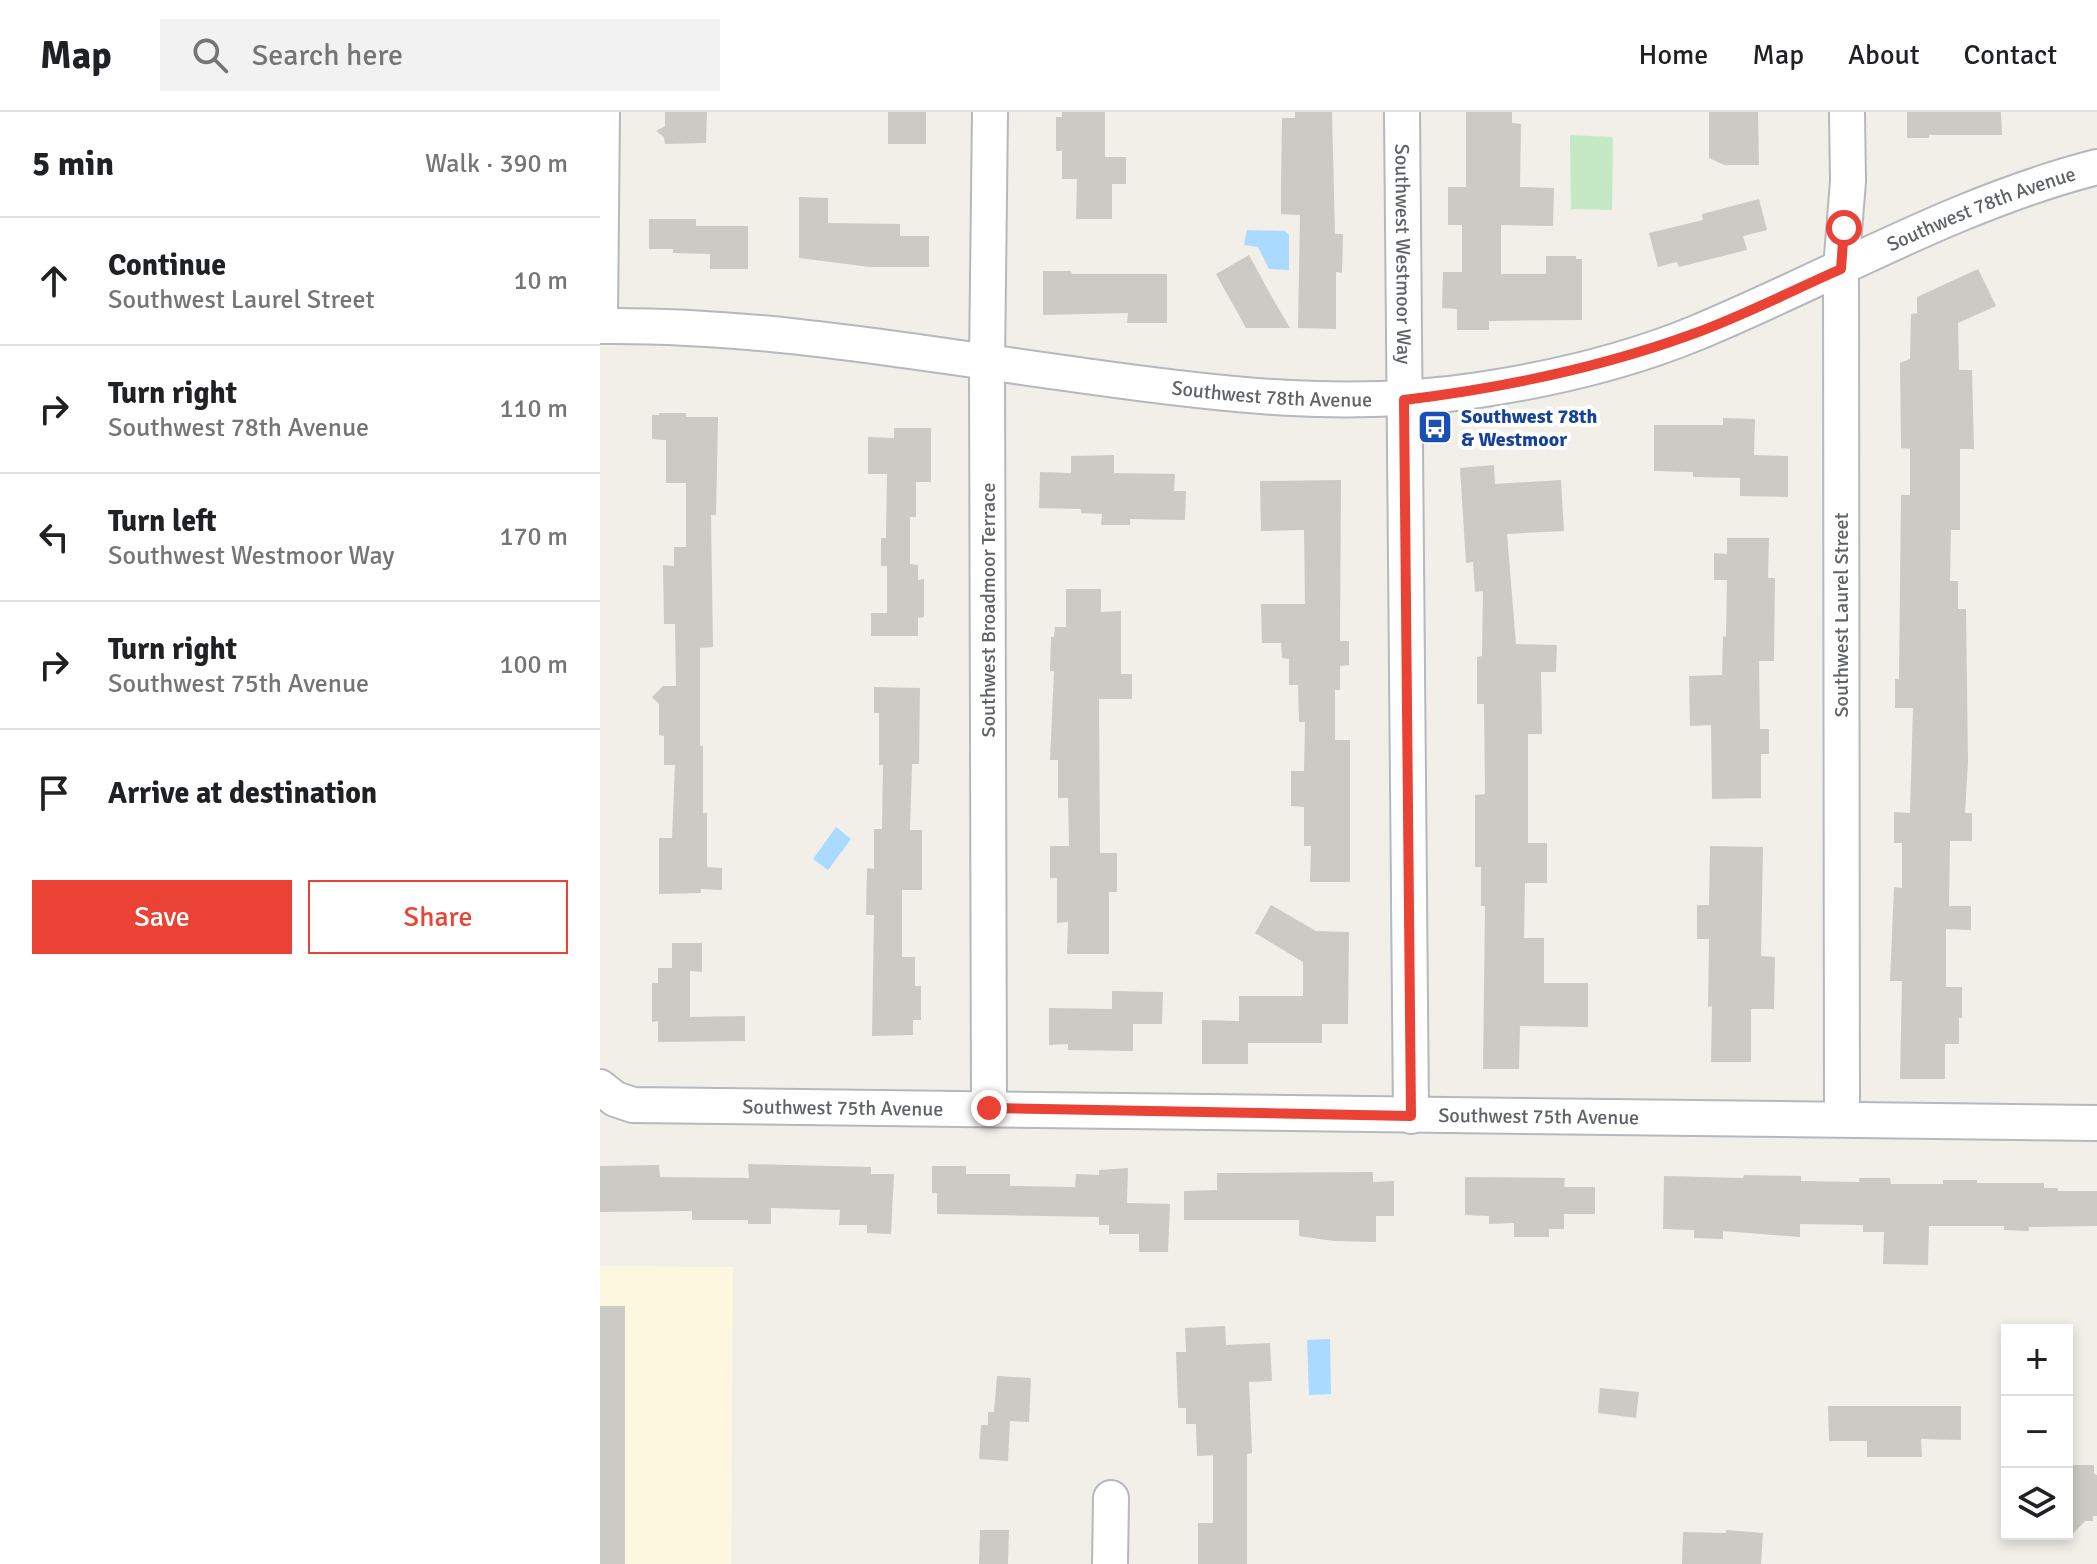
<!DOCTYPE html>
<html lang="en">
<head>
<meta charset="utf-8">
<style>
  :root { --surface:#fff; --page:#f2f2f2; --text:#202124; --muted:#757577; --line:#e0e0e0; --accent:#ea4335 }
  body { margin:0; font-family:Signika,sans-serif; background:var(--page); color:var(--text) }
  .controls { position:absolute; right:24px; bottom:24px; display:grid; overflow:hidden; border-radius:0px; box-shadow:0 4px 12px #0003 }
  .controls button { width:72px; height:72px; display:grid; place-items:center; padding:0; border:0; border-bottom:2px solid var(--line); background:var(--surface); color:var(--text); font:40px sans-serif }
  .stop { position:absolute; width:24px; height:24px; margin:-18px; border:6px solid #ea4335; border-radius:50%; background:#fff }
  .stop.end { background:#ea4335; border-color:#fff; box-shadow:0 2px 8px #0008 }
  .list { margin:0; padding:0; list-style:none }
  h2 { display:flex; justify-content:space-between; align-items:center; height:104px; margin:0; padding:0 32px; font-size:34px }
  h2 small { font-size:26px; font-weight:400; color:var(--muted) }
  .list li { display:grid; grid-template-columns:52px 1fr auto; gap:24px; align-items:center; box-sizing:border-box; height:128px; padding:0 32px; border-top:2px solid var(--line) }
  .list b { display:block; font-size:30px; white-space:nowrap }
  .list p { margin:0; font-size:26px; white-space:nowrap; color:var(--muted) }
  .list em { font-size:26px; font-style:normal; color:var(--muted) }
  .actions { display:flex; gap:16px; padding:24px 32px }
  .actions a { flex:1; padding:18px 0; border:2px solid var(--accent); border-radius:0px; text-align:center; font-size:28px; color:var(--accent) }
  .actions .main { background:var(--accent); color:#fff }
  .icon { flex:none; width:44px; height:44px; fill:none; stroke:currentColor; stroke-width:2; stroke-linecap:round; stroke-linejoin:round }
  .map { position:relative; flex:none; width:1497px; height:1452px; overflow:hidden }
  header { display:flex; align-items:center; gap:48px; box-sizing:border-box; height:112px; padding:0 40px; background:var(--surface); border-bottom:2px solid var(--line) }
  header strong { font-size:38px }
  nav { display:flex; gap:44px; margin-inline-start:auto; font-size:28px }
  .search { width:560px; height:72px; background:var(--page); display:flex; align-items:center; gap:20px; box-sizing:border-box; padding:0 28px; border-radius:0px; color:var(--muted); font-size:30px }
  main { display:flex }
  aside { flex:1; background:var(--surface) }
  .map>svg:first-child { display:block }
  .commercial { fill:#fef7e0 }
  .green { fill:#c5e8c5 }
  .water { fill:#aadaff }
  .building { fill:#cccac5 }
  .lines { fill:none; stroke-linecap:round; stroke-linejoin:round }
  .minor-casing { stroke:#b5b8bc; stroke-width:38 }
  .minor { stroke:#fff; stroke-width:34 }
  .route { stroke:#ea4335; stroke-width:10 }
  .labels { text-anchor:middle; dominant-baseline:central; stroke-width:8; stroke-linejoin:round; paint-order:stroke }
  .street-label { font-size:20px; fill:#5f6368; stroke:#fff }
  .transit-label { font-size:20px; font-weight:bold; fill:#164399; stroke:#fff; text-anchor:start }
</style>
</head>
<body>
<header>
<strong>Map</strong>
<div class="search"><svg class="icon" aria-label="search" viewBox="0 0 24 24"><circle cx="10" cy="10" r="6"/><path d="M15 15l6 6"/></svg>Search here</div>
<nav><a>Home</a><a>Map</a><a>About</a><a>Contact</a></nav>
</header>
<main>
<aside>
<h2>5 min<small>Walk · 390 m</small></h2>
<ul class="list">
<li><svg class="icon" aria-label="ahead" viewBox="0 0 24 24"><path d="M12 20V5M6 11l6-6 6 6"/></svg><div><b>Continue</b><p>Southwest Laurel Street</p></div><em>10 m</em></li>
<li><svg class="icon" aria-label="right" viewBox="0 0 24 24"><path d="M7 20v-9h11M14 6l5 5-5 5"/></svg><div><b>Turn right</b><p>Southwest 78th Avenue</p></div><em>110 m</em></li>
<li><svg class="icon" aria-label="left" viewBox="0 0 24 24"><path d="M17 20v-9H6M10 6l-5 5 5 5"/></svg><div><b>Turn left</b><p>Southwest Westmoor Way</p></div><em>170 m</em></li>
<li><svg class="icon" aria-label="right" viewBox="0 0 24 24"><path d="M7 20v-9h11M14 6l5 5-5 5"/></svg><div><b>Turn right</b><p>Southwest 75th Avenue</p></div><em>100 m</em></li>
<li><svg class="icon" aria-label="arrive" viewBox="0 0 24 24"><path d="M6 21V4h12l-3 4 3 4H6"/></svg><div><b>Arrive at destination</b></div></li>
</ul>
<div class="actions"><a class="main">Save</a><a>Share</a></div>
</aside>
<div class="map">
<svg width="1497" height="1452" viewBox="0 0 1497 1452">
  <rect width="100%" height="100%" fill="#f1efe8"/>
  <!-- commercial -->
  <polygon class="commercial" points="0,1154 133,1155 131,1452 0,1452"/>
  <!-- green -->
  <polygon class="green" points="970,23 1013,25 1012,98 971,97"/>
  <!-- water -->
  <g class="water">
    <polygon points="647,118 685,119 689,123 689,158 669,157 658,135 644,133"/>
    <polygon points="236,715 251,727 228,758 213,747"/>
    <polygon points="730,1227 731,1282 709,1283 707,1228"/>
  </g>
  <!-- building -->
  <g class="building">
    <polygon points="65,0 107,0 106,31 65,32 64,25 56,19 65,14"/>
    <rect x="288" y="0" width="38" height="32"/>
    <polygon points="462,0 505,0 505,45 526,45 526,72 512,72 512,107 476,107 477,67 462,67 462,39 456,39 456,5 462,5"/>
    <polygon points="695,0 732,0 735,122 743,122 742,161 736,160 736,217 698,216 700,103 681,102 681,71 682,6 695,6"/>
    <polygon points="866,0 912,0 912,11 921,12 920,75 954,76 953,114 901,113 901,162 946,162 946,144 976,144 976,147 982,147 982,208 889,209 889,218 857,218 857,197 842,196 843,160 862,160 862,113 848,113 848,75 866,75"/>
    <polygon points="1109,0 1158,0 1159,53 1124,53 1109,46"/>
    <polygon points="1307,0 1401,0 1402,23 1329,23 1329,26 1307,26"/>
    <polygon points="199,85 228,86 228,111 300,112 300,124 329,124 329,155 270,155 199,146"/>
    <polygon points="1159,87 1167,118 1143,124 1147,138 1079,155 1077,150 1058,155 1049,121 1103,108 1102,102"/>
    <polygon points="49,107 96,107 96,114 148,114 148,157 110,157 110,142 73,141 73,137 49,137"/>
    <polygon points="649,143 673,187 690,216 646,216 616,162"/>
    <polygon points="1378,157 1396,194 1358,211 1359,258 1372,258 1374,337 1360,337 1360,418 1351,418 1350,469 1358,469 1358,497 1366,497 1368,650 1365,701 1372,701 1372,729 1350,729 1349,794 1371,794 1371,818 1346,817 1346,875 1362,875 1362,906 1359,906 1359,932 1345,932 1345,967 1300,967 1302,869 1290,869 1294,775 1302,776 1302,731 1294,731 1294,700 1310,701 1313,596 1295,596 1295,567 1299,567 1301,383 1310,383 1310,337 1301,336 1300,251 1310,247 1311,202 1317,201 1317,185"/>
    <polygon points="443,159 471,159 472,162 567,162 567,211 527,211 528,201 443,203"/>
    <polygon points="59,301 86,301 86,305 118,305 116,403 111,403 113,535 100,536 100,634 103,634 103,701 107,701 107,755 122,756 122,778 101,777 101,781 59,782 59,726 72,726 75,653 64,653 64,624 59,623 59,592 52,585 63,574 76,574 75,512 64,512 63,453 74,454 74,435 86,435 86,371 66,371 66,328 52,327 52,303 59,303"/>
    <polygon points="1123,306 1155,307 1154,343 1188,344 1188,385 1140,384 1140,366 1093,365 1093,360 1054,359 1054,313 1123,313"/>
    <polygon points="294,316 331,316 331,370 316,370 316,405 310,405 310,452 318,453 318,468 324,467 324,505 318,506 318,524 271,524 271,501 287,501 287,454 281,454 281,426 286,426 287,362 268,362 268,325 294,326"/>
    <polygon points="514,343 514,361 575,362 574,379 586,379 585,408 530,407 530,413 501,413 502,402 481,401 481,397 439,396 440,360 471,361 471,344"/>
    <polygon points="894,353 895,372 961,368 964,419 907,422 916,532 957,533 956,560 941,560 942,622 928,622 928,731 947,731 947,771 925,771 924,826 944,826 944,871 988,871 988,915 920,914 919,957 883,957 885,794 881,794 881,755 875,755 875,683 885,682 884,592 877,592 877,545 882,544 883,479 875,480 873,450 866,451 860,356"/>
    <polygon points="741,368 740,529 749,529 749,553 740,554 740,578 735,578 735,628 750,628 750,770 710,770 711,734 704,734 704,695 691,694 691,659 704,659 705,610 699,610 698,573 689,573 689,547 682,546 681,531 662,531 661,492 705,492 704,418 661,419 660,369"/>
    <polygon points="1127,426 1169,426 1168,466 1175,466 1174,549 1159,549 1160,617 1169,617 1169,642 1161,642 1161,686 1112,687 1111,613 1090,614 1089,564 1122,563 1123,524 1126,525 1127,468 1114,468 1114,441 1127,442"/>
    <polygon points="466,477 501,477 501,500 521,499 521,562 532,562 532,587 499,587 500,741 517,741 517,780 509,780 509,842 467,842 468,810 457,811 457,766 450,766 450,734 469,734 468,686 458,686 458,648 450,648 454,559 450,559 451,525 454,525 455,515 466,515"/>
    <polygon points="274,575 320,576 319,652 312,652 310,718 322,718 322,778 302,778 302,845 315,845 315,874 321,874 321,908 313,908 313,923 272,924 274,803 266,803 267,756 274,757 274,717 282,717 283,653 279,653 279,601 274,601"/>
    <polygon points="1110,734 1163,735 1161,844 1175,845 1174,897 1151,897 1151,950 1111,950 1112,894 1108,895 1109,827 1097,827 1097,793 1109,793"/>
    <polygon points="671,793 716,819 749,820 748,912 722,912 722,931 648,931 648,952 602,952 602,908 639,909 639,884 703,884 703,850 655,821"/>
    <polygon points="72,831 102,831 102,860 90,859 90,905 145,904 145,929 58,930 58,909 52,910 52,871 58,871 58,856 72,856"/>
    <polygon points="512,879 563,880 562,912 533,912 533,939 468,938 468,932 449,933 449,896 512,897"/>
    <polygon points="148,1052 271,1055 271,1062 294,1062 291,1122 267,1121 267,1113 239,1113 240,1098 171,1096 171,1112 148,1112 148,1108 92,1108 92,1099 0,1100 0,1054 59,1053 60,1065 149,1066"/>
    <polygon points="332,1054 366,1054 366,1062 410,1062 410,1074 475,1075 476,1062 499,1063 499,1058 528,1056 527,1091 570,1092 568,1140 539,1140 539,1122 509,1122 509,1113 499,1113 499,1105 337,1102 337,1081 332,1081"/>
    <polygon points="773,1060 773,1070 794,1069 794,1104 776,1104 776,1130 734,1129 699,1124 699,1108 584,1108 584,1079 617,1078 617,1061"/>
    <polygon points="1144,1063 1201,1064 1201,1069 1259,1070 1259,1066 1290,1066 1291,1072 1343,1072 1343,1068 1377,1068 1377,1071 1444,1071 1444,1076 1458,1076 1458,1079 1497,1079 1497,1114 1429,1115 1429,1119 1404,1118 1404,1114 1329,1114 1328,1153 1283,1152 1284,1120 1263,1120 1263,1113 1200,1112 1200,1125 1123,1119 1123,1127 1094,1126 1094,1118 1063,1117 1064,1064 1143,1066"/>
    <polygon points="865,1065 965,1066 964,1075 995,1075 995,1102 964,1102 964,1117 949,1117 949,1125 914,1125 914,1111 889,1112 889,1104 865,1103"/>
    <rect x="0" y="1194" width="25" height="258"/>
    <polygon points="625,1214 626,1233 670,1231 672,1269 649,1270 652,1341 647,1342 647,1452 598,1452 598,1411 613,1411 613,1343 597,1344 596,1312 586,1312 586,1296 578,1296 576,1240 586,1240 585,1216"/>
    <polygon points="397,1264 431,1266 429,1310 410,1309 408,1349 379,1347 381,1313 388,1313 388,1300 394,1300"/>
    <polygon points="1000,1276 1039,1280 1036,1306 998,1301"/>
    <polygon points="1228,1294 1361,1294 1361,1328 1321,1327 1322,1345 1267,1345 1267,1329 1229,1329"/>
    <polygon points="1467,1353 1494,1353 1494,1362 1497,1363 1497,1404 1493,1404 1493,1409 1485,1409 1467,1428"/>
    <polygon points="380,1418 409,1418 408,1452 379,1452"/>
    <polygon points="1126,1418 1163,1421 1161,1452 1082,1452 1083,1420 1126,1421"/>
  </g>
  <g class="lines">
    <!-- minor casing -->
    <g class="minor-casing">
      <g id="minor">
        <path id="s1" d="M 802,0 L 811,1004"/>
        <polyline points="0,203 2,0"/>
        <path id="s2" d="M 0,214 C 166,212 329,243 493,265 C 622,283 749,298 879,278 C 952,267 1028,249 1096,221 C 1229,166 1356,91 1497,55"/>
        <path id="s3" d="M 0,975 L 15,987 L 33,993 L 1497,1011"/>
        <polyline points="389,996 387,251 390,0"/>
        <polyline points="1242,1007 1241,157 1248,69 1247,0"/>
        <polyline points="510,1452 511,1386"/>
      </g>
    </g>
    <!-- minor -->
    <use href="#minor" class="minor"/>
  </g>
  <g class="lines">
    <!-- route -->
    <path class="route" d="M 389,996 L 811,1004 L 804,288 C 902,276 996,257 1090,223 C 1141,205 1191,179 1241,157 L 1244,116"/>
  </g>
  <!-- icons -->
  <defs>
    <g id="bus-square" transform="scale(1.8)"><rect x="-9" y="-9" width="18" height="18" rx="4" fill="#1a4fb4" stroke="#fff"/><path d="M-5-6H5V4H4V6H2V4H-2V6H-4V4H-5ZM-3.5-4V0h7V-4ZM-3.5 1.2v1.5H-2V1.2ZM2 1.2v1.5H3.5V1.2Z" fill="#fff"/></g>
  </defs>
  <g fill-rule="evenodd">
    <use href="#bus-square" x="835" y="315"/>
  </g>
  <g class="labels">
    <!-- street labels -->
    <g class="street-label">
      <text stroke="none"><textPath href="#s2" startOffset="1420">Southwest 78th Avenue</textPath></text>
      <text stroke="none"><textPath href="#s1" startOffset="142">Southwest Westmoor Way</textPath></text>
      <text stroke="none"><textPath href="#s2" startOffset="676">Southwest 78th Avenue</textPath></text>
      <text transform="translate(388 498) rotate(-90)">Southwest Broadmoor Terrace</text>
      <text transform="translate(1241 503) rotate(-90)">Southwest Laurel Street</text>
      <text stroke="none"><textPath href="#s3" startOffset="248">Southwest 75th Avenue</textPath></text>
      <text stroke="none"><textPath href="#s3" startOffset="944">Southwest 75th Avenue</textPath></text>
    </g>
    <!-- transit labels -->
    <g class="transit-label">
      <text x="861" y="304">Southwest 78th<tspan x="861" dy="23">&amp; Westmoor</tspan></text>
    </g>
  </g>
</svg>
<div class="controls">
<button>+</button>
<button>−</button>
<button><svg class="icon" aria-label="layers" viewBox="0 0 24 24"><path d="M12 4l9 5-9 5-9-5zM3 14l9 5 9-5"/></svg></button>
</div>
<div class="stop" style="left:1244px;top:116px"></div>
<div class="stop end" style="left:389px;top:996px"></div>
</div>
</main>
</body>
</html>
